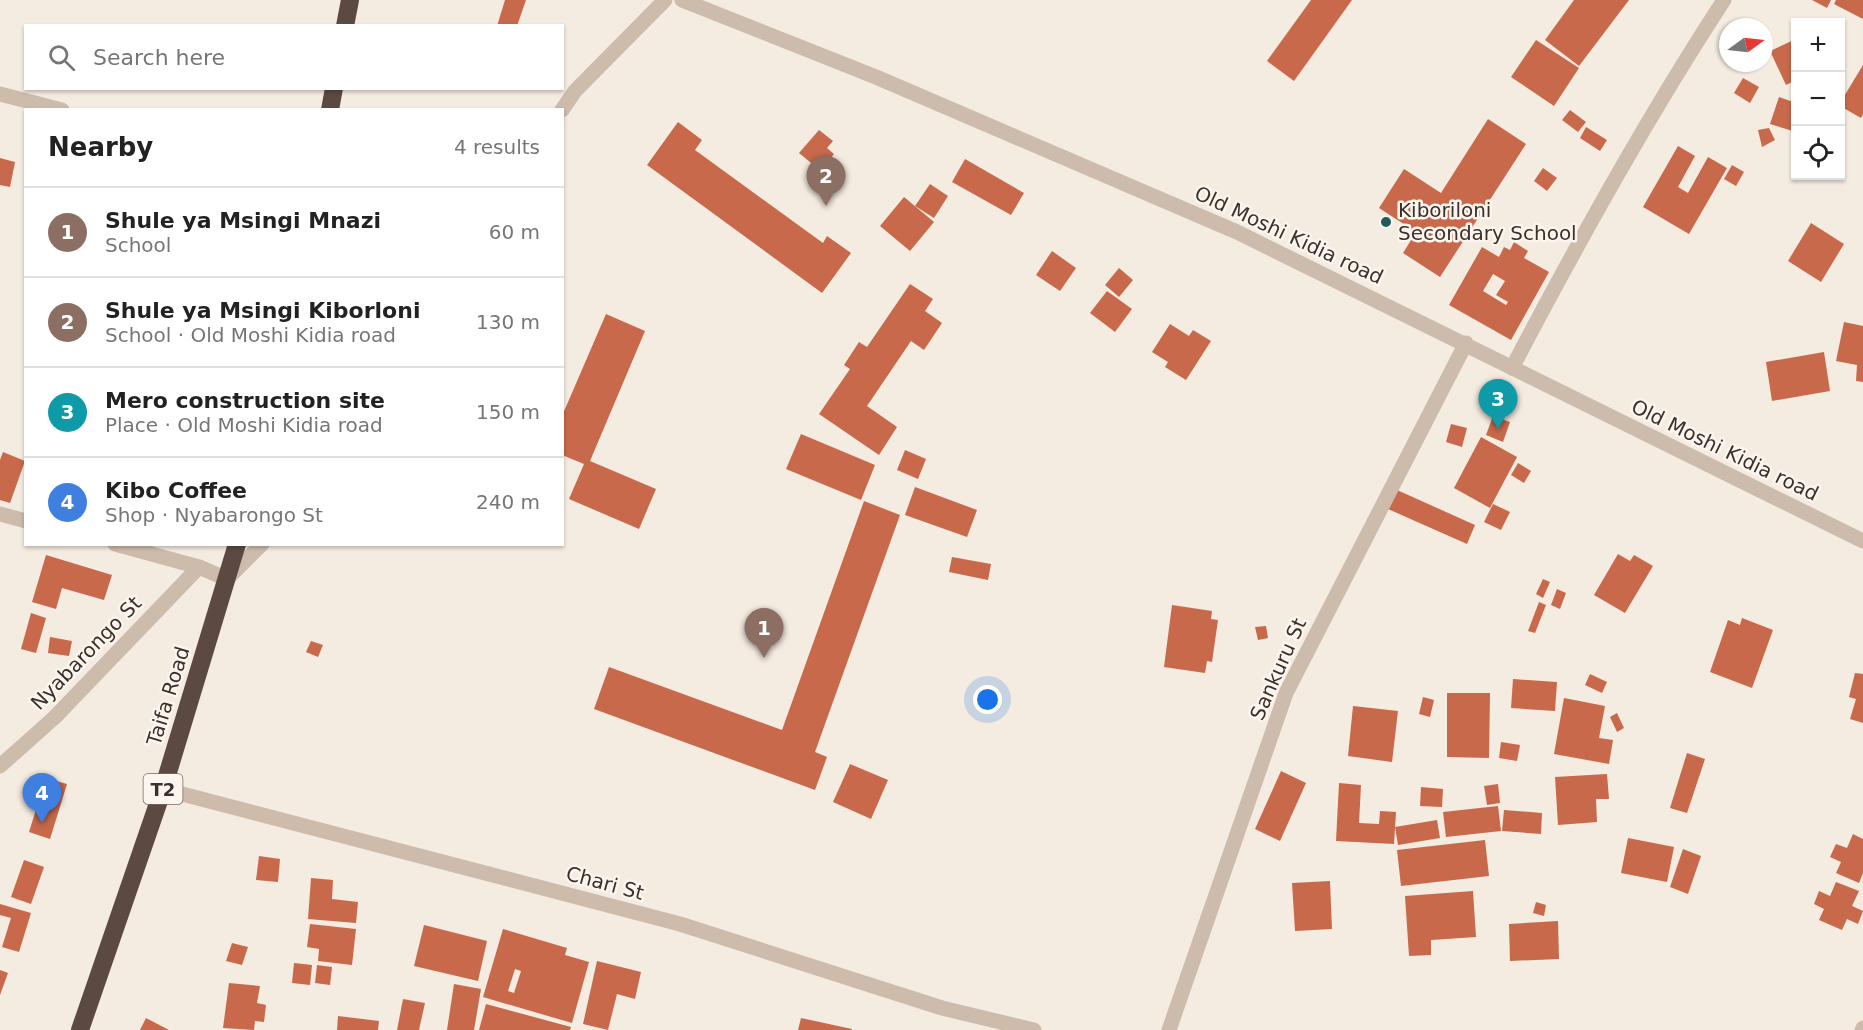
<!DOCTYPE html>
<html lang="en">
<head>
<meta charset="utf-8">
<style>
  :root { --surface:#fff; --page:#f2f2f2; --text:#222; --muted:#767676; --line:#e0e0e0; --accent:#7c3aed }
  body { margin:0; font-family:"DejaVu Sans",sans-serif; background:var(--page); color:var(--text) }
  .controls { position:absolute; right:18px; top:18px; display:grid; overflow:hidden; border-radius:0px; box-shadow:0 2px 4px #0004 }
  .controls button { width:54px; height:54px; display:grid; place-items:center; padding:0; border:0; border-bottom:2px solid var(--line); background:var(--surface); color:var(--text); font:30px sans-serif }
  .compass { position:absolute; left:1719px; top:18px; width:54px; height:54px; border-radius:50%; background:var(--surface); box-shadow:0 2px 4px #0004; rotate:75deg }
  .you { position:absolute; left:988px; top:700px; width:21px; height:21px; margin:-15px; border:4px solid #fff; border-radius:50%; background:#1a73e8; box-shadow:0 0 0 9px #1a73e833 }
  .badge { display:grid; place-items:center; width:39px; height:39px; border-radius:50%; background:var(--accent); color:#fff; font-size:20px; font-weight:700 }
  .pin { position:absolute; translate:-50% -50px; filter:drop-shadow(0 2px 3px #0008) }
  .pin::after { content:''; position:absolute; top:32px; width:21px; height:18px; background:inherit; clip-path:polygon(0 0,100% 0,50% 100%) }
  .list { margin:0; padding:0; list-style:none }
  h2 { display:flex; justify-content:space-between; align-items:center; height:78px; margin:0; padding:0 24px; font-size:26px }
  h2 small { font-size:20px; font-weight:400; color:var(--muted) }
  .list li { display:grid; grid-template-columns:39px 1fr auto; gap:18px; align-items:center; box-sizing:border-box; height:90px; padding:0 24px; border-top:2px solid var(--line) }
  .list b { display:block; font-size:22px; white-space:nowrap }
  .list p { margin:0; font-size:20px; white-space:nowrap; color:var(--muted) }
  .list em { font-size:20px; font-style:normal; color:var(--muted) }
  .icon { flex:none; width:33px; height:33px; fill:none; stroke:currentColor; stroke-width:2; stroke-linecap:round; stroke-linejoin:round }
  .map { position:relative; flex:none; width:1863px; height:1030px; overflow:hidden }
  .search { position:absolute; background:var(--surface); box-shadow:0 2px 4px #0004; left:24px; top:24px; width:540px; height:66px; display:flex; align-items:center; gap:15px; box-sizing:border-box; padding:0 21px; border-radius:0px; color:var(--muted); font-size:22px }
  .panel { position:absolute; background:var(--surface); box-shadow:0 2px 4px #0004; left:24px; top:108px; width:540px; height:438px; border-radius:0px }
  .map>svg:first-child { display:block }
  .building { fill:#c8694b; fill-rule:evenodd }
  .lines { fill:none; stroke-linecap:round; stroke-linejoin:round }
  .minor { stroke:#cdbbac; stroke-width:15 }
  .highway { stroke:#5c4a42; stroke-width:18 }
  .poi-dot { fill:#1f5a5e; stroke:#fbf5ee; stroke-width:2 }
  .labels { text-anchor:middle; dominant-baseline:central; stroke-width:5; stroke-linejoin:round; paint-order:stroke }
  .shield { fill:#fbf5ee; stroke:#756b66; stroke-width:1.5 }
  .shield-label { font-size:18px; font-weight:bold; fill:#3b302b }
  .poi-label { font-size:20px; fill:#3b302b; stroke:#fbf5ee; text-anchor:start }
  .street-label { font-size:20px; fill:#3b302b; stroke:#fbf5ee }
</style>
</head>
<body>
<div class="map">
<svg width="1863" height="1030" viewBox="0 0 1863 1030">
  <rect width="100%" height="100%" fill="#f4ebe1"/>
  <!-- building -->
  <g class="building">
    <polygon points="505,0 526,0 517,26 497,26"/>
    <polygon points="1311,0 1352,0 1294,81 1267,61"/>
    <polygon points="1574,0 1629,0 1579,66 1545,40"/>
    <polygon points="1812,0 1831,0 1827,8"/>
    <polygon points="1836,0 1863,0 1863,19 1834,4"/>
    <polygon points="1796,39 1796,80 1786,85 1770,51"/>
    <polygon points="1536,40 1579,68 1554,106 1511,77"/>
    <polygon points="1863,65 1863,114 1861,118 1840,106 1840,103"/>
    <polygon points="1743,78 1759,87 1750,103 1734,93"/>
    <polygon points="1779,97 1796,103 1796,132 1770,124"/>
    <polygon points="1570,110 1586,122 1578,132 1562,120"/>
    <polygon points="1488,119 1526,144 1440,277 1403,253 1416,232 1379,208 1404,169 1441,193"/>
    <polygon points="678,122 702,140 695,150 823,243 827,236 851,253 822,293 647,165"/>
    <polygon points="1586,127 1607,140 1600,151 1580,138"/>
    <polygon points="1769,128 1775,140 1762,147 1758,130"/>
    <polygon points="819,130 833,141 827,148 834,154 821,171 799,153"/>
    <polygon points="1678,146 1695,156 1678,187 1688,193 1708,157 1727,168 1689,234 1643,207"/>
    <polygon points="0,158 15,162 10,187 0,185"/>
    <polygon points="965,159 1024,193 1011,215 952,182"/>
    <polygon points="1732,165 1744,172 1736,186 1724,179"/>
    <polygon points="1543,168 1557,178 1547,191 1534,181"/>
    <polygon points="930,184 948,196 934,218 915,206"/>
    <polygon points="904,197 934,222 910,251 880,226"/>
    <polygon points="1811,223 1844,244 1821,282 1788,261"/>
    <path d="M 1514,242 L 1528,251 L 1524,258 L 1549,272 L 1511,340 L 1449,305 L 1482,247 L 1499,257 L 1504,247 L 1510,250 ZM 1493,274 L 1505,281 L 1496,295 L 1508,302 L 1506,305 L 1483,291 Z"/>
    <polygon points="1052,251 1076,268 1060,291 1036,275"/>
    <polygon points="1119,268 1133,280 1119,297 1105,285"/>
    <polygon points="910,284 933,299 925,311 942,323 924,350 911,341 867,406 897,427 879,455 819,414 850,369 844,365 859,342 867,347"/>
    <polygon points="1107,291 1132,309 1115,332 1090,313"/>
    <polygon points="606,314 645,331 590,461 656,489 639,529 569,499 584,464 562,455 562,416"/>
    <polygon points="1844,322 1863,326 1863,382 1856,381 1857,365 1836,361"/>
    <polygon points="1170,324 1189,336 1193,330 1211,341 1186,380 1165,367 1168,362 1152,352"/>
    <polygon points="1824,352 1830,391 1772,401 1766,362"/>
    <polygon points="1493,416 1510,422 1503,442 1486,435"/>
    <polygon points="1451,424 1467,428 1462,447 1446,442"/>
    <polygon points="801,434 875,465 861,500 786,469"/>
    <polygon points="1481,437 1517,457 1490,508 1454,488"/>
    <polygon points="905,450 926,459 918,479 897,470"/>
    <polygon points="3,452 25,461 10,503 0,500 0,460"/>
    <polygon points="1518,463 1531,471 1524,483 1511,475"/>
    <polygon points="915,487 977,510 967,537 905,515"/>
    <polygon points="1397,490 1475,525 1467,544 1388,509"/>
    <polygon points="864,501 900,515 815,752 827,757 815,790 594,709 609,667 782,730"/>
    <polygon points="1493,504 1510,512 1501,530 1484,522"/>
    <polygon points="1618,554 1630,561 1634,555 1653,566 1625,613 1594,595"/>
    <polygon points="46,555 112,575 104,600 62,588 56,609 32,602"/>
    <polygon points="952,557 991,564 988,580 949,572"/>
    <polygon points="1543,579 1550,582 1543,598 1536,594"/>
    <polygon points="1557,589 1566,593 1560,609 1551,605"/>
    <polygon points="1539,602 1546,605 1535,633 1528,631"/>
    <polygon points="1172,605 1212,611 1211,619 1218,620 1212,662 1207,661 1205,673 1164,667"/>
    <polygon points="31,613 46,618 36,653 21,649"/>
    <polygon points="1742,618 1773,630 1752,688 1710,672 1728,620 1740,625"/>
    <polygon points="1266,626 1268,638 1258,640 1255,627"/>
    <polygon points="50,637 72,641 69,656 48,653"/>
    <polygon points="311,641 323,645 318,657 306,652"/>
    <polygon points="1855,673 1863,674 1863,723 1850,719 1856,699 1849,697"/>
    <polygon points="1590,674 1607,682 1602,693 1585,685"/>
    <polygon points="1513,679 1557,682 1555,711 1511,708"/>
    <polygon points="1447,693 1490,693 1489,758 1447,757"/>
    <polygon points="1423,697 1434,700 1430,717 1419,714"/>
    <polygon points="1564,698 1605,706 1599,738 1613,740 1609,764 1554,754"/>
    <polygon points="1353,706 1398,711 1392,762 1348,756"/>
    <polygon points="1617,713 1624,728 1617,732 1610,717"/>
    <polygon points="1501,742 1520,745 1517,761 1499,758"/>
    <polygon points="1687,753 1705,759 1687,813 1670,808"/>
    <polygon points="850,764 888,780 871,819 833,802"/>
    <polygon points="1281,771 1306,783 1280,841 1255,829"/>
    <polygon points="1607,774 1609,799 1596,799 1597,822 1558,825 1555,777"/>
    <polygon points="46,778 67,784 50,839 29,832"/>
    <polygon points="1339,783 1361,785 1359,823 1379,824 1380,811 1396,812 1394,844 1336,841"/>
    <polygon points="1498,784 1500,803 1487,805 1484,786"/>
    <polygon points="1421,787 1443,789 1442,807 1420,806"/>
    <polygon points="1498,806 1501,831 1446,837 1443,812"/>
    <polygon points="1504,810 1542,813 1541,834 1502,831"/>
    <polygon points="1437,820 1440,838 1398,845 1395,827"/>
    <polygon points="1853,834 1863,839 1863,873 1859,883 1836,873 1841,862 1830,857 1836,844 1847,848"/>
    <polygon points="1628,838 1674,847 1667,882 1621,873"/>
    <polygon points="1485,840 1489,876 1401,886 1397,850"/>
    <polygon points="1683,849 1701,856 1688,894 1670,887"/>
    <polygon points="259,856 280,859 278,882 256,880"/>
    <polygon points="24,860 44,867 31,904 11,897"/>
    <polygon points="311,878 333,880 332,899 358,902 356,923 308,919"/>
    <polygon points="1330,881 1332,929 1295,931 1292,883"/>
    <polygon points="1836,882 1859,891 1852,906 1863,911 1858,924 1847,919 1842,930 1819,920 1824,909 1814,904 1819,891 1830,896"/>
    <polygon points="1473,891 1476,937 1431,940 1431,955 1409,956 1405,896"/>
    <polygon points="1536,902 1546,905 1544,916 1533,913"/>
    <polygon points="0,904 31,913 19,952 2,947 11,918 0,915"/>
    <polygon points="1558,921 1559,959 1510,961 1509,924"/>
    <polygon points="310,924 356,929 352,965 318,961 319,949 307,947"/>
    <polygon points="424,925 487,941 478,981 414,966"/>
    <path d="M 503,929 L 567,948 L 565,955 L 589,962 L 572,1023 L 483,997 ZM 515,969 L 521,971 L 514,993 L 508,991 Z"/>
    <polygon points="232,943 248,947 242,965 226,961"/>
    <polygon points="597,961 641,972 635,999 617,994 608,1030 583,1024"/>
    <polygon points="294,963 312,965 310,985 292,983"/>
    <polygon points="317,965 332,967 330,985 315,983"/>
    <polygon points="0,970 8,973 0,995"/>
    <polygon points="229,983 260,986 257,1003 266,1005 264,1022 255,1021 254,1030 223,1028"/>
    <polygon points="454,984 481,989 474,1030 447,1030"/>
    <polygon points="403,999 425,1003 419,1030 397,1030"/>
    <polygon points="486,1004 571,1027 570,1030 479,1030"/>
    <polygon points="338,1016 379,1021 378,1030 337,1030"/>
    <polygon points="146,1018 169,1030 140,1030"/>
    <polygon points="801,1018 852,1029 852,1030 798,1030"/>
  </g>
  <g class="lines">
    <!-- minor -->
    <g class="minor">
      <polyline points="682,0 876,77 1237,232 1863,541"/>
      <polyline points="0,94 62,110"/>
      <polyline points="562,110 575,91 665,0"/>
      <path d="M 1512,368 C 1578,242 1646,119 1724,0"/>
      <polyline points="0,514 26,521"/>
      <polyline points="115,544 199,567 227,579 262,544"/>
      <polyline points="0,766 55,717 199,567"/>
      <polyline points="163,789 680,924 942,1008 1034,1030"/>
      <polyline points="1169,1030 1286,693 1466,343"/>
      <polyline points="1862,1030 1863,1028"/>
    </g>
    <!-- highway -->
    <g class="highway">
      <polyline points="345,26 350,0"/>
      <polyline points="330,110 334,88"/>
      <polyline points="80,1030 163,789 237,544"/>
    </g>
  </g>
  <!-- markers -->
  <circle class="poi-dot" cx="1386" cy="222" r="6"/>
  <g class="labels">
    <!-- shield labels -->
    <rect class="shield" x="143.5" y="774" width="39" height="30" rx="4.5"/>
    <g class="shield-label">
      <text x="163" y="789">T2</text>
    </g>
    <!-- poi labels -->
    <g class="poi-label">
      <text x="1398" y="210">Kiboriloni<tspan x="1398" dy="23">Secondary School</tspan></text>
    </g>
    <!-- street labels -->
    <g class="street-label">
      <text transform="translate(1289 235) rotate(25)">Old Moshi Kidia road</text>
      <text transform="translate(1725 450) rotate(26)">Old Moshi Kidia road</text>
      <text transform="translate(86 653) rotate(-46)">Nyabarongo St</text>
      <text transform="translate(1278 669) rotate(-66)">Sankuru St</text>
      <text transform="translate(168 696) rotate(-73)">Taifa Road</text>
      <text transform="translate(605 883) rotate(15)">Chari St</text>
    </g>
  </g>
</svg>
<div class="controls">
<button>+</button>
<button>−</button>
<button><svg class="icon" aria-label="locate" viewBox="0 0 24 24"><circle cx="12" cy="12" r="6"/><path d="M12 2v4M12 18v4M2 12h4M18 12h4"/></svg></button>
</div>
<svg class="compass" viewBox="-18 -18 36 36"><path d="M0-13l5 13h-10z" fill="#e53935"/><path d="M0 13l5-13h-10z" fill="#767676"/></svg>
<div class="you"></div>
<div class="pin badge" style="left:764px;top:658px;background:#8d6e63">1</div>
<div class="pin badge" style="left:826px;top:206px;background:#8d6e63">2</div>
<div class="pin badge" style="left:1498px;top:429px;background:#0f9aa8">3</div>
<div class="pin badge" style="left:42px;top:823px;background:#3f7fe0">4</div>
<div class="search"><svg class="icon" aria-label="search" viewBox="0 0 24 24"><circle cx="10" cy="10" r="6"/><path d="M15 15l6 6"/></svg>Search here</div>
<section class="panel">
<h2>Nearby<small>4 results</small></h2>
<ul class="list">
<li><span class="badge" style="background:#8d6e63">1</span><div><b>Shule ya Msingi Mnazi</b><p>School</p></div><em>60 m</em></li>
<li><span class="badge" style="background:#8d6e63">2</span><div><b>Shule ya Msingi Kiborloni</b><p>School · Old Moshi Kidia road</p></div><em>130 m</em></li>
<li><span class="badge" style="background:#0f9aa8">3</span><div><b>Mero construction site</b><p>Place · Old Moshi Kidia road</p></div><em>150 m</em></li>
<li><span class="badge" style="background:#3f7fe0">4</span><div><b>Kibo Coffee</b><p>Shop · Nyabarongo St</p></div><em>240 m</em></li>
</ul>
</section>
</div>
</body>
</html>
